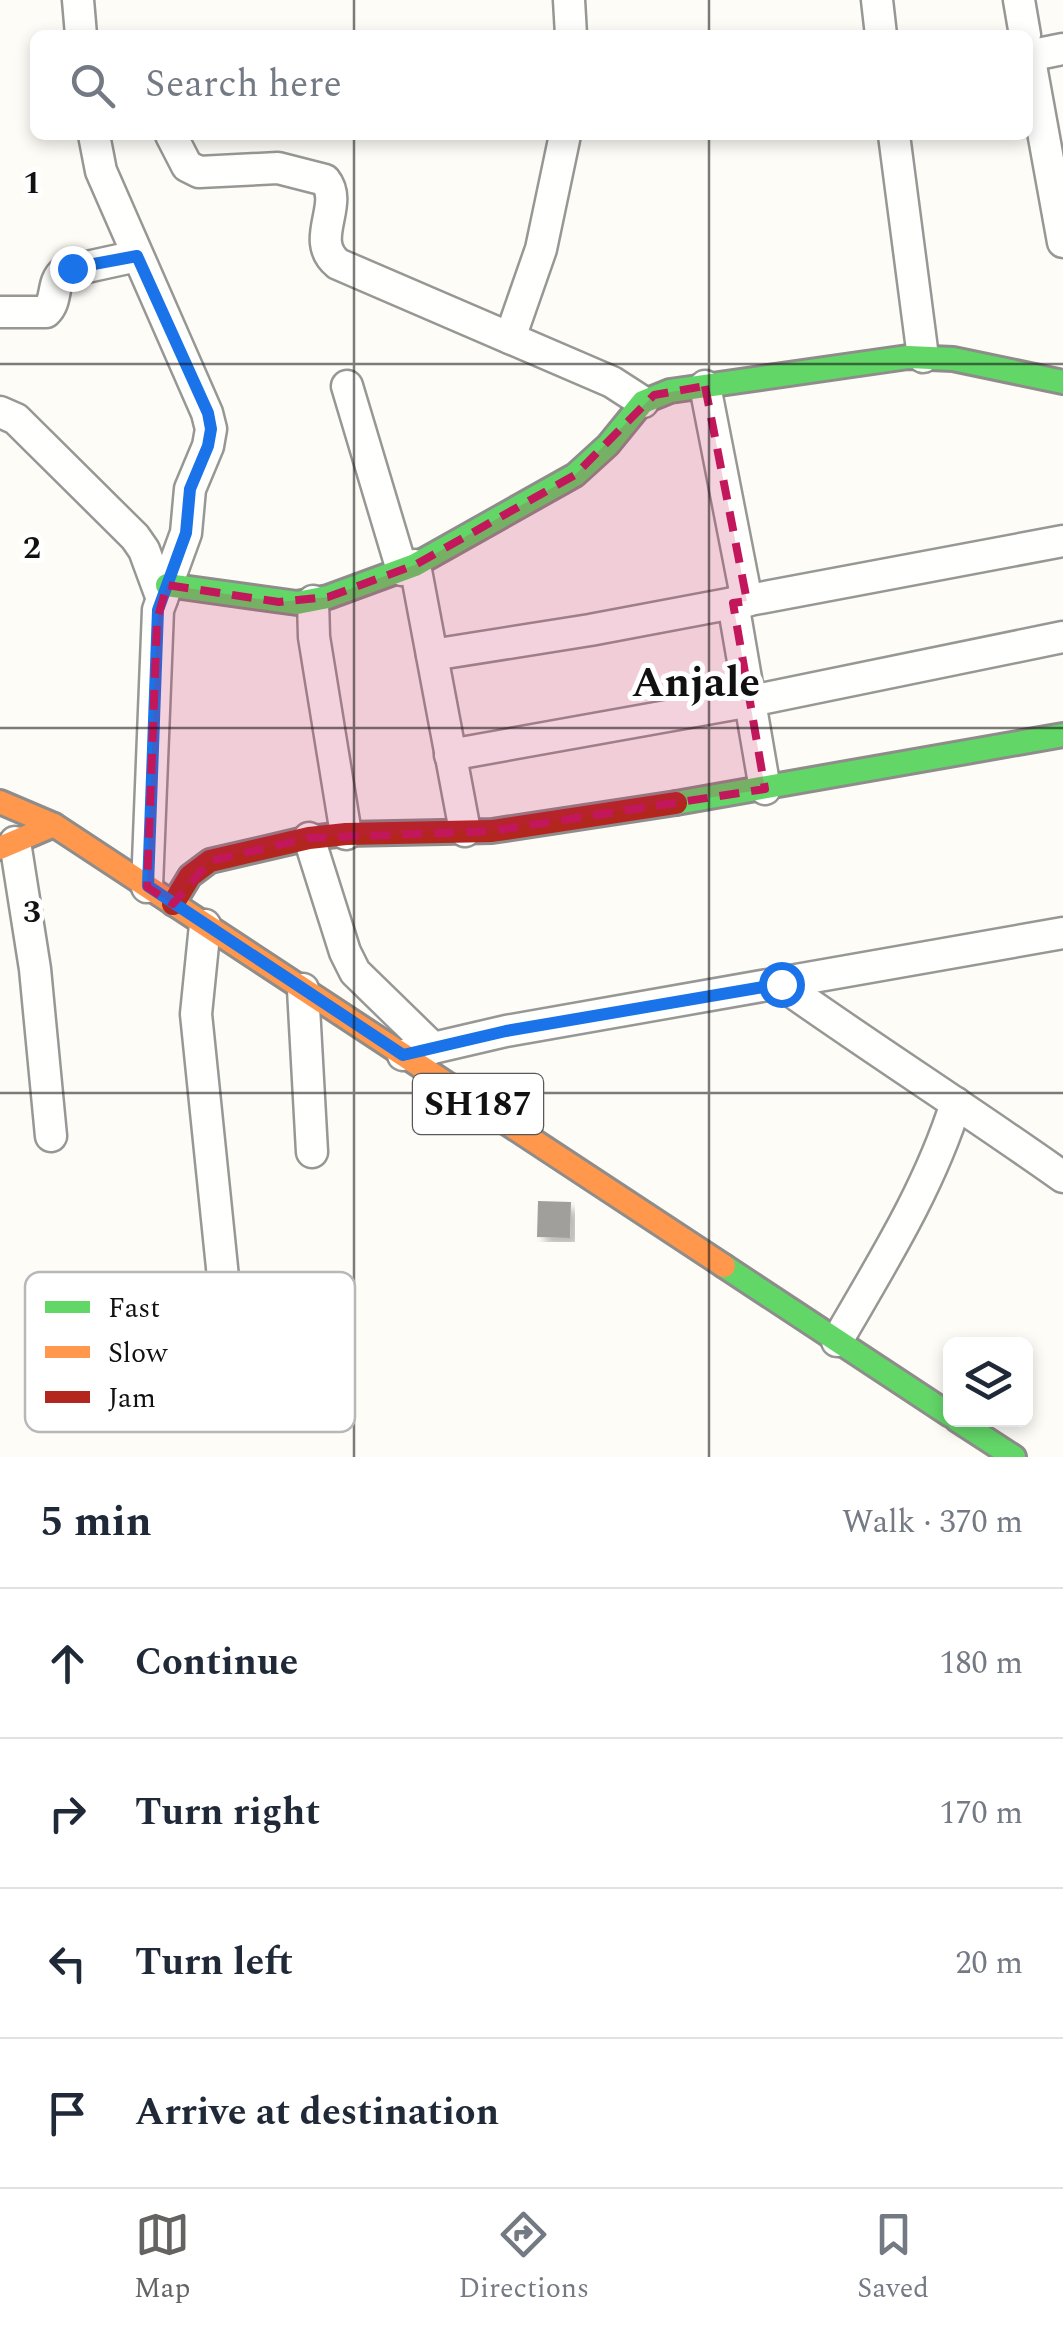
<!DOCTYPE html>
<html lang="en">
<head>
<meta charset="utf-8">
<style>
  :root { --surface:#fff; --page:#f6f6f7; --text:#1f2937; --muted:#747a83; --line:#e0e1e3; --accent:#646362 }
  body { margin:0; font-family:Spectral,serif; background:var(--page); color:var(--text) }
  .controls { position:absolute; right:30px; bottom:30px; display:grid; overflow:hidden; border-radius:15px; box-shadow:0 5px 15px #0003 }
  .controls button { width:90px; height:90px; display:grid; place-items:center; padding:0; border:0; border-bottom:2px solid var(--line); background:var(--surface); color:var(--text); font:50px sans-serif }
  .stop { position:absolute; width:30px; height:30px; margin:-22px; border:8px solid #1a73e8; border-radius:50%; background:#fff }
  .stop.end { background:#1a73e8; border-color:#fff; box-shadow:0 2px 10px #0008 }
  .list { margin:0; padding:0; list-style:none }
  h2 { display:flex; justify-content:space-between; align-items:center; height:130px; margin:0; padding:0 40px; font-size:42px }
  h2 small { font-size:32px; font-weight:400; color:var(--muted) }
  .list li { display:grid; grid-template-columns:65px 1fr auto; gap:30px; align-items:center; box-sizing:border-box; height:150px; padding:0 40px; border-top:2px solid var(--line) }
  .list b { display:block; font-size:38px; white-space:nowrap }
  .list em { font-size:32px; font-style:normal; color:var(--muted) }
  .icon { flex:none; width:55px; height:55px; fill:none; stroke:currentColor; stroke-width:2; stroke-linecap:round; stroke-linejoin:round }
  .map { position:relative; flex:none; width:1063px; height:1457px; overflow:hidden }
  .search { position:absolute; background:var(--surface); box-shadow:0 5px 15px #0003; left:30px; right:30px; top:30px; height:110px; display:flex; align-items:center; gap:25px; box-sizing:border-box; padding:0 35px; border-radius:15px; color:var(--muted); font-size:38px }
  .sheet { height:730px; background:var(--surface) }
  nav { display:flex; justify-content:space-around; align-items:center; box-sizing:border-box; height:140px; border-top:2px solid var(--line); background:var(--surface); font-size:28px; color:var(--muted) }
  nav a { display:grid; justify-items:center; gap:5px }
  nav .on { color:var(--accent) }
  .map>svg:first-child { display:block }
  .building { fill:#a19f9c; filter:url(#shadow) }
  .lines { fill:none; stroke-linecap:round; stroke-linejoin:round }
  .street-casing { stroke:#979795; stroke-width:35 }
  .fast-casing { stroke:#8e8d8b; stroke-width:28 }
  .slow-casing { stroke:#8e8d8b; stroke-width:28 }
  .jam-casing { stroke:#8e8d8b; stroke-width:28 }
  .street { stroke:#fffffe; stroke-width:30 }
  .fast { stroke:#63d668; stroke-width:22 }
  .slow { stroke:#ff974d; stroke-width:22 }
  .jam { stroke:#b3261e; stroke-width:22 }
  .route { stroke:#1a73e8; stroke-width:12 }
  .marked { fill:#c2185b; fill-opacity:0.2; stroke:#c2185b; stroke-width:8; stroke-dasharray:20 12; stroke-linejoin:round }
  .grid { fill:none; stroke:#111; stroke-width:2.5; stroke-opacity:0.55 }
  .labels { text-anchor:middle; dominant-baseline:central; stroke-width:10; stroke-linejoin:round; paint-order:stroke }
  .shield { fill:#fff; stroke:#585858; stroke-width:2.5 }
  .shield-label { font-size:35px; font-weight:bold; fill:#111 }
  .quarter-label { font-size:42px; font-weight:bold; fill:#111; stroke:#fff }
  .key { fill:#fff; stroke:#b8b8b8; stroke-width:2.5 }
  .key-label { font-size:28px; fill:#111 }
  .grid-label { font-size:32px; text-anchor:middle; font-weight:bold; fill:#111; stroke:#fff; stroke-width:10; stroke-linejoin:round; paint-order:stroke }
</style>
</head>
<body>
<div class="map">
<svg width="1063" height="1457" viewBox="0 0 1063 1457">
  <defs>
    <filter id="shadow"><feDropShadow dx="8" dy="8" stdDeviation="5" flood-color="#0004"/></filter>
  </defs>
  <rect width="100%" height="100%" fill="#fdfcf7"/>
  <!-- building -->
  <polygon class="building" points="538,1201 571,1202 570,1238 537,1237"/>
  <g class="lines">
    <!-- street casing -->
    <g class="street-casing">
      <g id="street">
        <polyline points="78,0 81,35"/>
        <polyline points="569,0 571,35"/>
        <polyline points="877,0 881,35"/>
        <polyline points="1019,0 1025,35"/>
        <polyline points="1028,49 1063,242"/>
        <polyline points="1028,56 1063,49"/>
        <polyline points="94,135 101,171 207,413 211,429 208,446 190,489 186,533 158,610 147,887"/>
        <path d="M 171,135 L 187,166 L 199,172 L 278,168 L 325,180 C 345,205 308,240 338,264 L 612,382 L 643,402"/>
        <polyline points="894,135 923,357"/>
        <path d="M 0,312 L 46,312 C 58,301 51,282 64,272 L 137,256"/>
        <polyline points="510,338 541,249 565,135"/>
        <polyline points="347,386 402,570"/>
        <polyline points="705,386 747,601"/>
        <polyline points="0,412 16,419 135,537 144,550 162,599"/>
        <polyline points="415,565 465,831"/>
        <polyline points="313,601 314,637 346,834"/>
        <polyline points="733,603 765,789"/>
        <polyline points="432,655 590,630 1063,541"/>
        <polyline points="450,755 751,701 1063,637"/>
        <polyline points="309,838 345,952 355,972 433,1048"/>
        <polyline points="15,842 35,969 51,1136"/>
        <polyline points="205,925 196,1014 228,1326"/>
        <path d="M 781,984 C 874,1050 970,1111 1063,1177"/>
        <polyline points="303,989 312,1152"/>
        <polyline points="403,1055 506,1031 1063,933"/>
        <path d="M 837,1341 C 882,1263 929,1189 956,1103"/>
      </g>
    </g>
    <!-- fast casing -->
    <g class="fast-casing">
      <g id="fast">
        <polyline points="167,585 297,603 328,597 415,565 575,475 608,445 643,402 670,391 908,357 953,359 1063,382"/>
        <polyline points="676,803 1063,735"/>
        <polyline points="724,1266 950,1415"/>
        <polyline points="957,1420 1014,1457"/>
      </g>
    </g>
    <!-- slow casing -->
    <g class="slow-casing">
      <g id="slow">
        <polyline points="0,802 54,825 724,1266"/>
        <polyline points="0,848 54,825"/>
      </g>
    </g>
    <!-- jam casing -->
    <g class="jam-casing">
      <polyline id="jam" points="173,904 190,876 210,861 309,838 346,834 492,831 676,803"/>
    </g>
    <!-- street -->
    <use href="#street" class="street"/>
    <!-- fast -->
    <use href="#fast" class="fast"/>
    <!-- slow -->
    <use href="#slow" class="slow"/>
    <!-- jam -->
    <use href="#jam" class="jam"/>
  </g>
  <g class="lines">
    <!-- route -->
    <polyline class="route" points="72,268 137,256 208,413 211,429 208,446 190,489 186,533 158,610 148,886 403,1055 506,1031 781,984"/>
  </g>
  <!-- marked area -->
  <path class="marked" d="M 705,386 L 747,601 L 733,603 L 765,789 L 492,831 L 309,838 L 210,861 L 173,904 L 147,887 L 157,620 L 167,585 L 279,602 L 328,597 L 415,565 L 575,475 L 654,395 Z"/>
  <!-- grid -->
  <path class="grid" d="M 354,0 L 354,35M 709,0 L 709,35M 354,135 L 354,1457M 709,135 L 709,1457M 0,364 L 1063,364M 0,728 L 1063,728M 0,1093 L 1063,1093"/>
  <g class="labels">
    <!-- shield labels -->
    <rect class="shield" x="413" y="1074" width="130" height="60" rx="8"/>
    <g class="shield-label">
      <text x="478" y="1104">SH187</text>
    </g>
    <!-- quarter labels -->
    <g class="quarter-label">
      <text x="696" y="683">Anjale</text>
    </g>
  </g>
  <!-- legend -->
  <rect x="25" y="1272" width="330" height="160" rx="15" class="key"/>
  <rect x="45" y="1301" width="45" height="12" fill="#63d668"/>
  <rect x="45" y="1346" width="45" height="12" fill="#ff974d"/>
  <rect x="45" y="1391" width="45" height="12" fill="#b3261e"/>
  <g class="key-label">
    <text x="108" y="1317">Fast</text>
    <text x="108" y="1362">Slow</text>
    <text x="108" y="1407">Jam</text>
  </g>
  <g class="grid-label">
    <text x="32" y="193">1</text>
    <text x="32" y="558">2</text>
    <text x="32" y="922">3</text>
  </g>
</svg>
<div class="controls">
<button><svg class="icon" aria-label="layers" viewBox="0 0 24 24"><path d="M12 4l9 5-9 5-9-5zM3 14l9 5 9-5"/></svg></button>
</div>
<div class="stop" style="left:781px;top:984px"></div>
<div class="stop end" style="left:72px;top:268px"></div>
<div class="search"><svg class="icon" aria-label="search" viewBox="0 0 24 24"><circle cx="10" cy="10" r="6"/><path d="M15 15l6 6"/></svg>Search here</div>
</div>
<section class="sheet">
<h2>5 min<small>Walk · 370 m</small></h2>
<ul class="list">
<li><svg class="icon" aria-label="ahead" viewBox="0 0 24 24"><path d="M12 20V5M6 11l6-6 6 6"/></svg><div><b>Continue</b></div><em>180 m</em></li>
<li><svg class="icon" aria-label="right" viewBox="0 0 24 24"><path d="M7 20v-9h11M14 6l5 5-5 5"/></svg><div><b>Turn right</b></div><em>170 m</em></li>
<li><svg class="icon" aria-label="left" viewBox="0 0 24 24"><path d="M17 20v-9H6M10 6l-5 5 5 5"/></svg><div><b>Turn left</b></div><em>20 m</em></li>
<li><svg class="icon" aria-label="arrive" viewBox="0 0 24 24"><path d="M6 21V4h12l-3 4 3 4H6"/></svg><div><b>Arrive at destination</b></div></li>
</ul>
</section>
<nav>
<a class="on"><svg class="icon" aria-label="map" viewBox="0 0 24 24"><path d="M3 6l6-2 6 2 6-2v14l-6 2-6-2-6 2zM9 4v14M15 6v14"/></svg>Map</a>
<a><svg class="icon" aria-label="directions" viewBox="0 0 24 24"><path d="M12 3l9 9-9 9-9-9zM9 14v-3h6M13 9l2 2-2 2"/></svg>Directions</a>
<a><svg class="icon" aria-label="saved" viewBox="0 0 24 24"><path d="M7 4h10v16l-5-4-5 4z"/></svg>Saved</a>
</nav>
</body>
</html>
